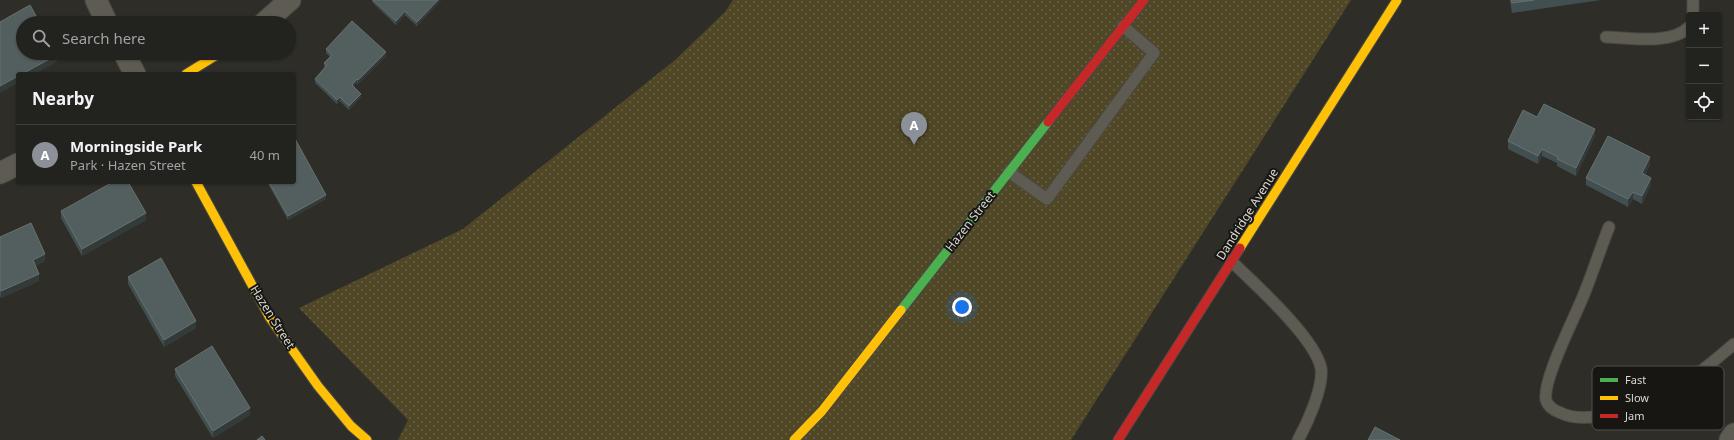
<!DOCTYPE html>
<html lang="en">
<head>
<meta charset="utf-8">
<style>
  :root { --surface:#22221e; --page:#2a2a27; --text:#f1f3f6; --muted:#a2a4a4; --line:#3f3f3c; --accent:#8c9099 }
  body { margin:0; font-family:"Noto Sans",sans-serif; background:var(--page); color:var(--text) }
  .controls { position:absolute; right:12px; top:12px; display:grid; overflow:hidden; border-radius:4px; box-shadow:0 1px 3px #0004 }
  .controls button { width:36px; height:36px; display:grid; place-items:center; padding:0; border:0; border-bottom:1px solid var(--line); background:var(--surface); color:var(--text); font:20px sans-serif }
  .you { position:absolute; left:962px; top:307px; width:14px; height:14px; margin:-10px; border:3px solid #fff; border-radius:50%; background:#1a73e8; box-shadow:0 0 0 6px #1a73e833 }
  .badge { display:grid; place-items:center; width:26px; height:26px; border-radius:50%; background:var(--accent); color:#fff; font-size:13px; font-weight:700 }
  .pin { position:absolute; translate:-50% -33px; filter:drop-shadow(0 1px 2px #0008) }
  .pin::after { content:''; position:absolute; top:21px; width:14px; height:12px; background:inherit; clip-path:polygon(0 0,100% 0,50% 100%) }
  .list { margin:0; padding:0; list-style:none }
  h2 { display:flex; justify-content:space-between; align-items:center; height:52px; margin:0; padding:0 16px; font-size:17px }
  h2 small { font-size:13px; font-weight:400; color:var(--muted) }
  .list li { display:grid; grid-template-columns:26px 1fr auto; gap:12px; align-items:center; box-sizing:border-box; height:60px; padding:0 16px; border-top:1px solid var(--line) }
  .list b { display:block; font-size:15px; white-space:nowrap }
  .list p { margin:0; font-size:13px; white-space:nowrap; color:var(--muted) }
  .list em { font-size:13px; font-style:normal; color:var(--muted) }
  .icon { flex:none; width:22px; height:22px; fill:none; stroke:currentColor; stroke-width:2; stroke-linecap:round; stroke-linejoin:round }
  .map { position:relative; flex:none; width:1734px; height:440px; overflow:hidden }
  .search { position:absolute; background:var(--surface); box-shadow:0 1px 3px #0004; left:16px; top:16px; width:280px; height:44px; display:flex; align-items:center; gap:10px; box-sizing:border-box; padding:0 14px; border-radius:22px; color:var(--muted); font-size:15px }
  .panel { position:absolute; background:var(--surface); box-shadow:0 1px 3px #0004; left:16px; top:72px; width:280px; height:112px; border-radius:4px }
  .map>svg:first-child { display:block }
  .park { fill:url(#park-dots) }
  .lines { fill:none; stroke-linecap:round; stroke-linejoin:round }
  .lane-casing { stroke:#494844; stroke-width:13 }
  .street-casing { stroke:#494844; stroke-width:23 }
  .fast-casing { stroke:#494844; stroke-width:11 }
  .slow-casing { stroke:#494844; stroke-width:11 }
  .jam-casing { stroke:#494844; stroke-width:11 }
  .lane { stroke:#5e5c52; stroke-width:11 }
  .street { stroke:#5e5c52; stroke-width:21 }
  .fast { stroke:#4caf50; stroke-width:9 }
  .slow { stroke:#ffc107; stroke-width:9 }
  .jam { stroke:#c62828; stroke-width:9 }
  .wall { fill:#424f50 }
  .shaded-wall { fill:#333b3a }
  .building { fill:#535e5e; stroke:#687170 }
  .labels { text-anchor:middle; dominant-baseline:central; stroke-width:4; stroke-linejoin:round; paint-order:stroke }
  .street-label { font-size:12px; fill:#d9d8d3; stroke:#171612 }
  .key { fill:#171612; stroke:#51504c; stroke-width:1 }
  .key-label { font-size:11px; fill:#d9d8d3 }
</style>
</head>
<body>
<div class="map">
<svg width="1734" height="440" viewBox="0 0 1734 440">
  <defs>
    <pattern id="park-dots" width="8" height="8" patternUnits="userSpaceOnUse"><rect width="8" height="8" fill="#4f4725"/><path d="M2 2h.1M6 6h.1" fill="none" stroke="#686144" stroke-width="1.8" stroke-linecap="round"/></pattern>
  </defs>
  <rect width="100%" height="100%" fill="#2e2d28"/>
  <!-- park -->
  <polygon class="park" points="733,0 1351,0 1071,440 398,440 408,420 299,308 463,229 675,60 725,12"/>
  <g class="lines">
    <!-- lane casing -->
    <g class="lane-casing">
      <g id="lane">
        <polyline points="1693,15 1693,0"/>
        <path d="M 1606,37 C 1629,38 1672,45 1689,27"/>
        <polyline points="1009,172 1047,199 1154,53 1123,26"/>
        <path d="M 1609,227 C 1601,247 1594,269 1586,289 C 1578,312 1542,379 1546,400 C 1548,407 1555,411 1561,413 C 1592,428 1651,402 1679,386 C 1699,375 1716,359 1734,344"/>
        <path d="M 1231,261 C 1254,283 1315,338 1321,368 C 1324,387 1307,424 1298,440"/>
      </g>
    </g>
    <!-- street casing -->
    <g class="street-casing">
      <g id="street">
        <polyline points="96,0 107,23"/>
        <polyline points="264,23 290,0"/>
        <polyline points="124,53 135,74"/>
        <polyline points="0,173 18,164"/>
        <polyline points="1730,440 1734,434"/>
      </g>
    </g>
    <!-- fast casing -->
    <g class="fast-casing">
      <polyline id="fast" points="901,310 1048,122"/>
    </g>
    <!-- slow casing -->
    <g class="slow-casing">
      <g id="slow">
        <polyline points="186,74 220,53"/>
        <polyline points="196,182 270,318 318,386 351,426 367,440"/>
        <polyline points="1240,248 1397,0"/>
        <polyline points="794,440 822,411 901,310"/>
      </g>
    </g>
    <!-- jam casing -->
    <g class="jam-casing">
      <g id="jam">
        <polyline points="1048,122 1144,0"/>
        <polyline points="1118,440 1240,248"/>
      </g>
    </g>
    <!-- lane -->
    <use href="#lane" class="lane"/>
    <!-- street -->
    <use href="#street" class="street"/>
    <!-- fast -->
    <use href="#fast" class="fast"/>
    <!-- slow -->
    <use href="#slow" class="slow"/>
    <!-- jam -->
    <use href="#jam" class="jam"/>
  </g>
  <!-- wall -->
  <g class="wall">
    <polygon points="372,0 441,0 417,26 405,15 396,25 372,2"/>
    <polygon points="1510,0 1601,0 1512,13"/>
    <polygon points="326,49 386,56 358,84 357,83 354,86 361,97 349,110 340,101 337,104 315,83 315,79 325,67 324,67 324,63 330,57 326,53"/>
    <polygon points="1595,136 1576,176 1557,166 1557,163 1542,156 1538,164 1508,149 1508,141"/>
    <polygon points="1650,165 1645,175 1651,185 1642,204 1633,199 1628,207 1586,185 1586,178"/>
    <polygon points="267,182 294,182 326,199 288,220"/>
    <polygon points="61,211 146,220 82,256 61,218"/>
    <polygon points="0,237 45,261 35,266 39,281 1,298 0,296"/>
    <polygon points="128,277 196,328 164,347 128,284"/>
    <polygon points="175,369 250,415 213,438 175,376"/>
  </g>
  <!-- shaded-wall -->
  <g class="shaded-wall">
    <polygon points="438,0 441,0 417,26 417,22"/>
    <polygon points="405,11 405,15 396,25 396,21"/>
    <polygon points="386,52 386,56 358,84 358,80"/>
    <polygon points="57,55 57,62 35,74 22,74"/>
    <polygon points="18,76 18,83 0,93 0,86"/>
    <polygon points="357,79 357,83 352,89 352,85"/>
    <polygon points="361,94 361,97 349,110 349,106"/>
    <polygon points="340,97 340,101 337,104 337,100"/>
    <polygon points="1595,129 1595,136 1576,176 1576,168"/>
    <polygon points="1542,149 1542,156 1538,164 1538,156"/>
    <polygon points="1650,157 1650,165 1642,180 1642,173"/>
    <polygon points="1651,178 1651,185 1642,204 1642,196"/>
    <polygon points="1633,192 1633,199 1628,207 1628,199"/>
    <polygon points="326,195 326,199 288,220 288,216"/>
    <polygon points="146,213 146,220 82,256 82,249"/>
    <polygon points="45,254 45,261 33,267 33,260"/>
    <polygon points="39,274 39,281 1,298 1,291"/>
    <polygon points="196,321 196,328 164,347 164,340"/>
    <polygon points="250,408 250,415 213,438 213,431"/>
  </g>
  <!-- building -->
  <g class="building">
    <polygon points="373,0 438,0 417,22 405,11 396,21"/>
    <polygon points="1511,0 1534,0 1512,3"/>
    <polygon points="30,5 40,23 23,23 23,53 56,53 57,55 22,74 18,74 18,76 0,86 0,22"/>
    <polygon points="352,21 386,52 358,80 357,79 352,85 361,94 349,106 340,97 337,100 315,79 327,65 324,63 332,55 326,49"/>
    <polygon points="1544,104 1595,129 1576,168 1557,159 1558,157 1542,149 1538,156 1508,141 1523,110 1537,117"/>
    <polygon points="1608,136 1650,157 1642,173 1651,178 1642,196 1633,192 1628,199 1586,178"/>
    <polygon points="294,137 326,195 288,216 269,182 294,182"/>
    <polygon points="113,182 128,182 146,213 82,249 61,211"/>
    <polygon points="31,223 45,254 33,260 39,274 1,291 0,289 0,237"/>
    <polygon points="161,258 196,321 164,340 128,277"/>
    <polygon points="212,346 250,408 213,431 175,369"/>
    <polygon points="1375,427 1400,440 1368,440"/>
    <polygon points="262,436 265,440 257,440"/>
  </g>
  <g class="labels">
    <!-- street labels -->
    <g class="street-label">
      <text transform="translate(1247 214) rotate(-58)">Dandridge Avenue</text>
      <text transform="translate(970 221) rotate(-52)">Hazen Street</text>
      <text transform="translate(273 317) rotate(58)">Hazen Street</text>
    </g>
  </g>
  <!-- legend -->
  <rect x="1592" y="366" width="132" height="64" rx="6" class="key"/>
  <rect x="1600" y="378" width="18" height="4" fill="#4caf50"/>
  <rect x="1600" y="396" width="18" height="4" fill="#ffc107"/>
  <rect x="1600" y="414" width="18" height="4" fill="#c62828"/>
  <g class="key-label">
    <text x="1625" y="384">Fast</text>
    <text x="1625" y="402">Slow</text>
    <text x="1625" y="420">Jam</text>
  </g>
</svg>
<div class="controls">
<button>+</button>
<button>−</button>
<button><svg class="icon" aria-label="locate" viewBox="0 0 24 24"><circle cx="12" cy="12" r="6"/><path d="M12 2v4M12 18v4M2 12h4M18 12h4"/></svg></button>
</div>
<div class="you"></div>
<div class="pin badge" style="left:914px;top:145px">A</div>
<div class="search"><svg class="icon" aria-label="search" viewBox="0 0 24 24"><circle cx="10" cy="10" r="6"/><path d="M15 15l6 6"/></svg>Search here</div>
<section class="panel">
<h2>Nearby<small></small></h2>
<ul class="list">
<li><span class="badge">A</span><div><b>Morningside Park</b><p>Park · Hazen Street</p></div><em>40 m</em></li>
</ul>
</section>
</div>
</body>
</html>
